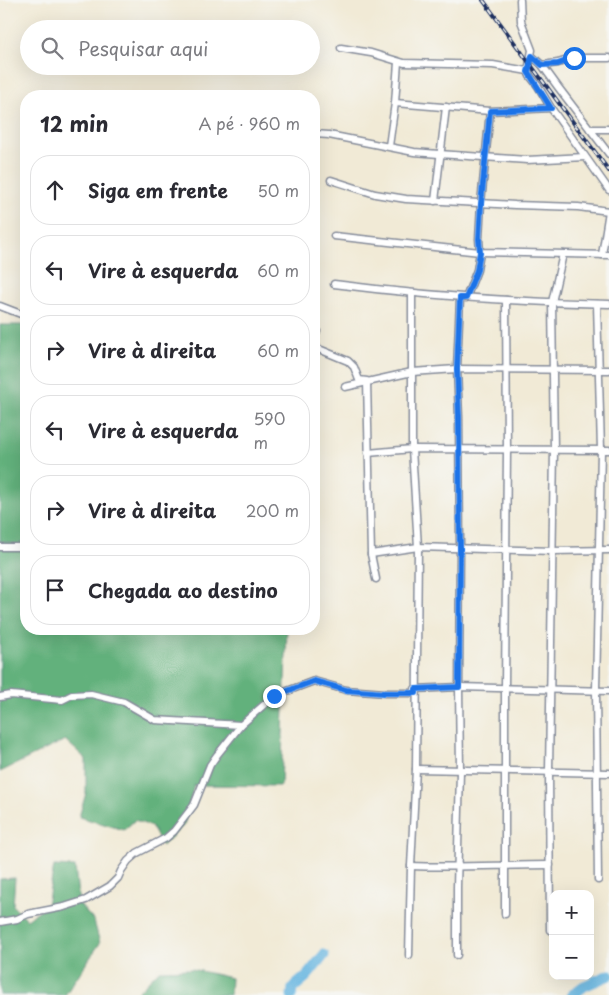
<!DOCTYPE html>
<html lang="pt">
<head>
<meta charset="utf-8">
<style>
  :root { --surface:#fff; --page:#f7f7f7; --text:#2b2b33; --muted:#7c7c81; --line:#e1e1e2 }
  body { margin:0; font-family:"Playpen Sans",sans-serif; background:var(--page); color:var(--text) }
  .controls { position:absolute; right:15px; bottom:15px; display:grid; overflow:hidden; border-radius:10px; box-shadow:0 5px 20px #0002 }
  .controls button { width:45px; height:45px; display:grid; place-items:center; padding:0; border:0; border-bottom:1px solid var(--line); background:var(--surface); color:var(--text); font:25px sans-serif }
  .stop { position:absolute; width:15px; height:15px; margin:-11px; border:4px solid #1a73e8; border-radius:50%; background:#fff }
  .stop.end { background:#1a73e8; border-color:#fff; box-shadow:0 1px 5px #0008 }
  .list { margin:0; padding:0; list-style:none }
  h2 { display:flex; justify-content:space-between; align-items:center; height:65px; margin:0; padding:0 20px; font-size:21px }
  h2 small { font-size:16px; font-weight:400; color:var(--muted) }
  .list li { display:grid; grid-template-columns:32px 1fr auto; gap:15px; align-items:center; box-sizing:border-box; height:70px; margin:0 10px 10px; padding:0 10px; border:1px solid var(--line); border-radius:20px }
  .list b { display:block; font-size:19px; white-space:nowrap }
  .list em { font-size:16px; font-style:normal; color:var(--muted) }
  .icon { flex:none; width:28px; height:28px; fill:none; stroke:currentColor; stroke-width:2; stroke-linecap:round; stroke-linejoin:round }
  .map { position:relative; flex:none; width:609px; height:995px; overflow:hidden }
  .search { position:absolute; background:var(--surface); box-shadow:0 5px 20px #0002; left:20px; top:20px; width:300px; height:55px; display:flex; align-items:center; gap:12px; box-sizing:border-box; padding:0 18px; border-radius:28px; color:var(--muted); font-size:19px }
  .panel { position:absolute; background:var(--surface); box-shadow:0 5px 20px #0002; left:20px; top:90px; width:300px; height:545px; border-radius:20px }
  .map>svg:first-child { display:block }
  .forest { fill:#62b17c; stroke:#3e706d }
  .lines { fill:none; stroke-linecap:round; stroke-linejoin:round }
  .river { stroke:#66b5e0; stroke-width:11 }
  .minor-casing { stroke:#868c9a; stroke-width:9 }
  .minor { stroke:#fff; stroke-width:6 }
  .rail-casing { stroke:#1b2f5e; stroke-width:4 }
  .rail { stroke:#f6f6f2; stroke-width:2; stroke-dasharray:5.5; stroke-linecap:butt }
  .route { stroke:#1a73e8; stroke-width:6 }
</style>
</head>
<body>
<div class="map">
<svg width="609" height="995" viewBox="0 0 609 995">
  <rect width="100%" height="100%" fill="#f6f6f2"/>
  <filter id="ink" filterUnits="userSpaceOnUse"><feTurbulence type="fractalNoise" baseFrequency=".02" numOctaves="2"/><feDisplacementMap in="SourceGraphic" scale="10" xChannelSelector="R" yChannelSelector="G"/><feConvolveMatrix kernelMatrix="1 2 1 2 8 2 1 2 1" color-interpolation-filters="sRGB"/></filter>
  <filter id="wash" filterUnits="userSpaceOnUse"><feTurbulence type="fractalNoise" baseFrequency=".0096" numOctaves="4" result="noise"/><feDisplacementMap in="SourceGraphic" scale="20" xChannelSelector="R" yChannelSelector="G"/><feGaussianBlur stdDeviation="1.12" result="paint"/><feColorMatrix in="noise" values="0 0 0 0 0 0 0 0 0 0 0 0 0 0 0 0 0 1.4 0 .05"/><feComposite in="paint" operator="in"/></filter>
  <g filter="url(#wash)">
    <rect width="100%" height="100%" fill="#f1ead6"/>
    <!-- forest -->
    <g class="forest">
      <polygon points="0,325 26,325 26,629 287,629 281,786 194,785 184,825 162,846 152,827 135,820 124,830 79,817 86,793 86,759 65,740 0,772"/>
      <polygon points="54,866 75,867 79,904 94,921 100,943 65,995 0,995 0,879 15,878 13,906 27,919 47,905"/>
      <polygon points="192,969 231,978 230,995 135,995 159,970"/>
    </g>
    <g class="lines">
      <!-- river -->
      <g class="river">
        <polyline points="292,995 293,988 307,976 324,955"/>
        <polyline points="572,995 584,986 609,975"/>
      </g>
    </g>
  </g>
  <g filter="url(#ink)">
    <g class="lines">
      <!-- minor casing -->
      <g class="minor-casing">
        <g id="minor">
          <polyline points="520,0 521,21 532,50 528,71 530,76 538,86 551,108 609,190"/>
          <polyline points="341,48 371,53 404,63 493,65 528,71"/>
          <polyline points="532,56 542,65 558,87 609,154"/>
          <polyline points="542,65 558,63 574,58 609,58"/>
          <polyline points="395,103 490,111 551,108"/>
          <polyline points="590,129 609,129"/>
          <polyline points="314,134 329,135 414,152 439,154 527,160 585,157"/>
          <polyline points="389,146 395,103 398,62"/>
          <polyline points="331,180 375,194 406,199 515,205 578,207 609,211"/>
          <polyline points="435,201 446,107"/>
          <polyline points="334,236 480,252 609,255"/>
          <polyline points="602,255 609,211"/>
          <path d="M 334,284 C 426,296 517,302 609,304"/>
          <polyline points="466,298 477,270 480,252 479,239 481,203 490,111"/>
          <polyline points="597,304 601,450 596,690 598,880"/>
          <polyline points="0,306 26,316"/>
          <polyline points="314,326 317,331 314,335"/>
          <polyline points="314,347 348,361 354,367 359,380 367,381 371,554 376,579"/>
          <polyline points="345,387 412,372 457,369 609,370"/>
          <polyline points="368,453 412,449 609,450"/>
          <polyline points="0,547 26,547"/>
          <polyline points="371,554 418,547 553,551 609,550"/>
          <polyline points="415,689 459,687 609,691"/>
          <polyline points="0,697 11,695 62,700 72,695 91,694 124,702 155,720 241,725"/>
          <polyline points="416,769 609,773"/>
          <path d="M 411,866 C 457,868 503,865 550,865"/>
          <polyline points="505,914 505,688 507,450 506,300"/>
          <polyline points="0,922 17,919 28,914 64,907 86,900 110,886 118,878 121,871 128,861 137,853 166,838 174,831 194,805 210,765 217,755 241,725 274,696 314,681 346,690 385,693 415,693"/>
          <polyline points="550,930 549,771 554,450 552,302 563,254"/>
          <polyline points="409,955 411,866 416,769 418,547 412,449 412,294"/>
          <polyline points="457,955 457,887 460,771 459,687 460,547 459,417 457,369 460,298"/>
        </g>
      </g>
      <!-- minor -->
      <use href="#minor" class="minor"/>
      <!-- rail casing -->
      <g class="rail-casing">
        <polyline id="rail" points="483,0 609,171"/>
      </g>
      <!-- rail -->
      <use href="#rail" class="rail"/>
    </g>
  </g>
  <g class="lines" filter="url(#ink)">
    <!-- route -->
    <polyline class="route" points="274,696 314,681 346,690 385,693 416,693 416,689 459,687 460,548 459,417 457,369 460,298 466,298 477,270 480,252 479,239 481,204 490,111 551,108 528,72 532,56 542,65 558,64 574,58"/>
  </g>
</svg>
<div class="controls">
<button>+</button>
<button>−</button>
</div>
<div class="stop" style="left:574px;top:58px"></div>
<div class="stop end" style="left:274px;top:696px"></div>
<div class="search"><svg class="icon" aria-label="search" viewBox="0 0 24 24"><circle cx="10" cy="10" r="6"/><path d="M15 15l6 6"/></svg>Pesquisar aqui</div>
<section class="panel">
<h2>12 min<small>A pé · 960 m</small></h2>
<ul class="list">
<li><svg class="icon" aria-label="ahead" viewBox="0 0 24 24"><path d="M12 20V5M6 11l6-6 6 6"/></svg><div><b>Siga em frente</b></div><em>50 m</em></li>
<li><svg class="icon" aria-label="left" viewBox="0 0 24 24"><path d="M17 20v-9H6M10 6l-5 5 5 5"/></svg><div><b>Vire à esquerda</b></div><em>60 m</em></li>
<li><svg class="icon" aria-label="right" viewBox="0 0 24 24"><path d="M7 20v-9h11M14 6l5 5-5 5"/></svg><div><b>Vire à direita</b></div><em>60 m</em></li>
<li><svg class="icon" aria-label="left" viewBox="0 0 24 24"><path d="M17 20v-9H6M10 6l-5 5 5 5"/></svg><div><b>Vire à esquerda</b></div><em>590 m</em></li>
<li><svg class="icon" aria-label="right" viewBox="0 0 24 24"><path d="M7 20v-9h11M14 6l5 5-5 5"/></svg><div><b>Vire à direita</b></div><em>200 m</em></li>
<li><svg class="icon" aria-label="arrive" viewBox="0 0 24 24"><path d="M6 21V4h12l-3 4 3 4H6"/></svg><div><b>Chegada ao destino</b></div></li>
</ul>
</section>
</div>
</body>
</html>
